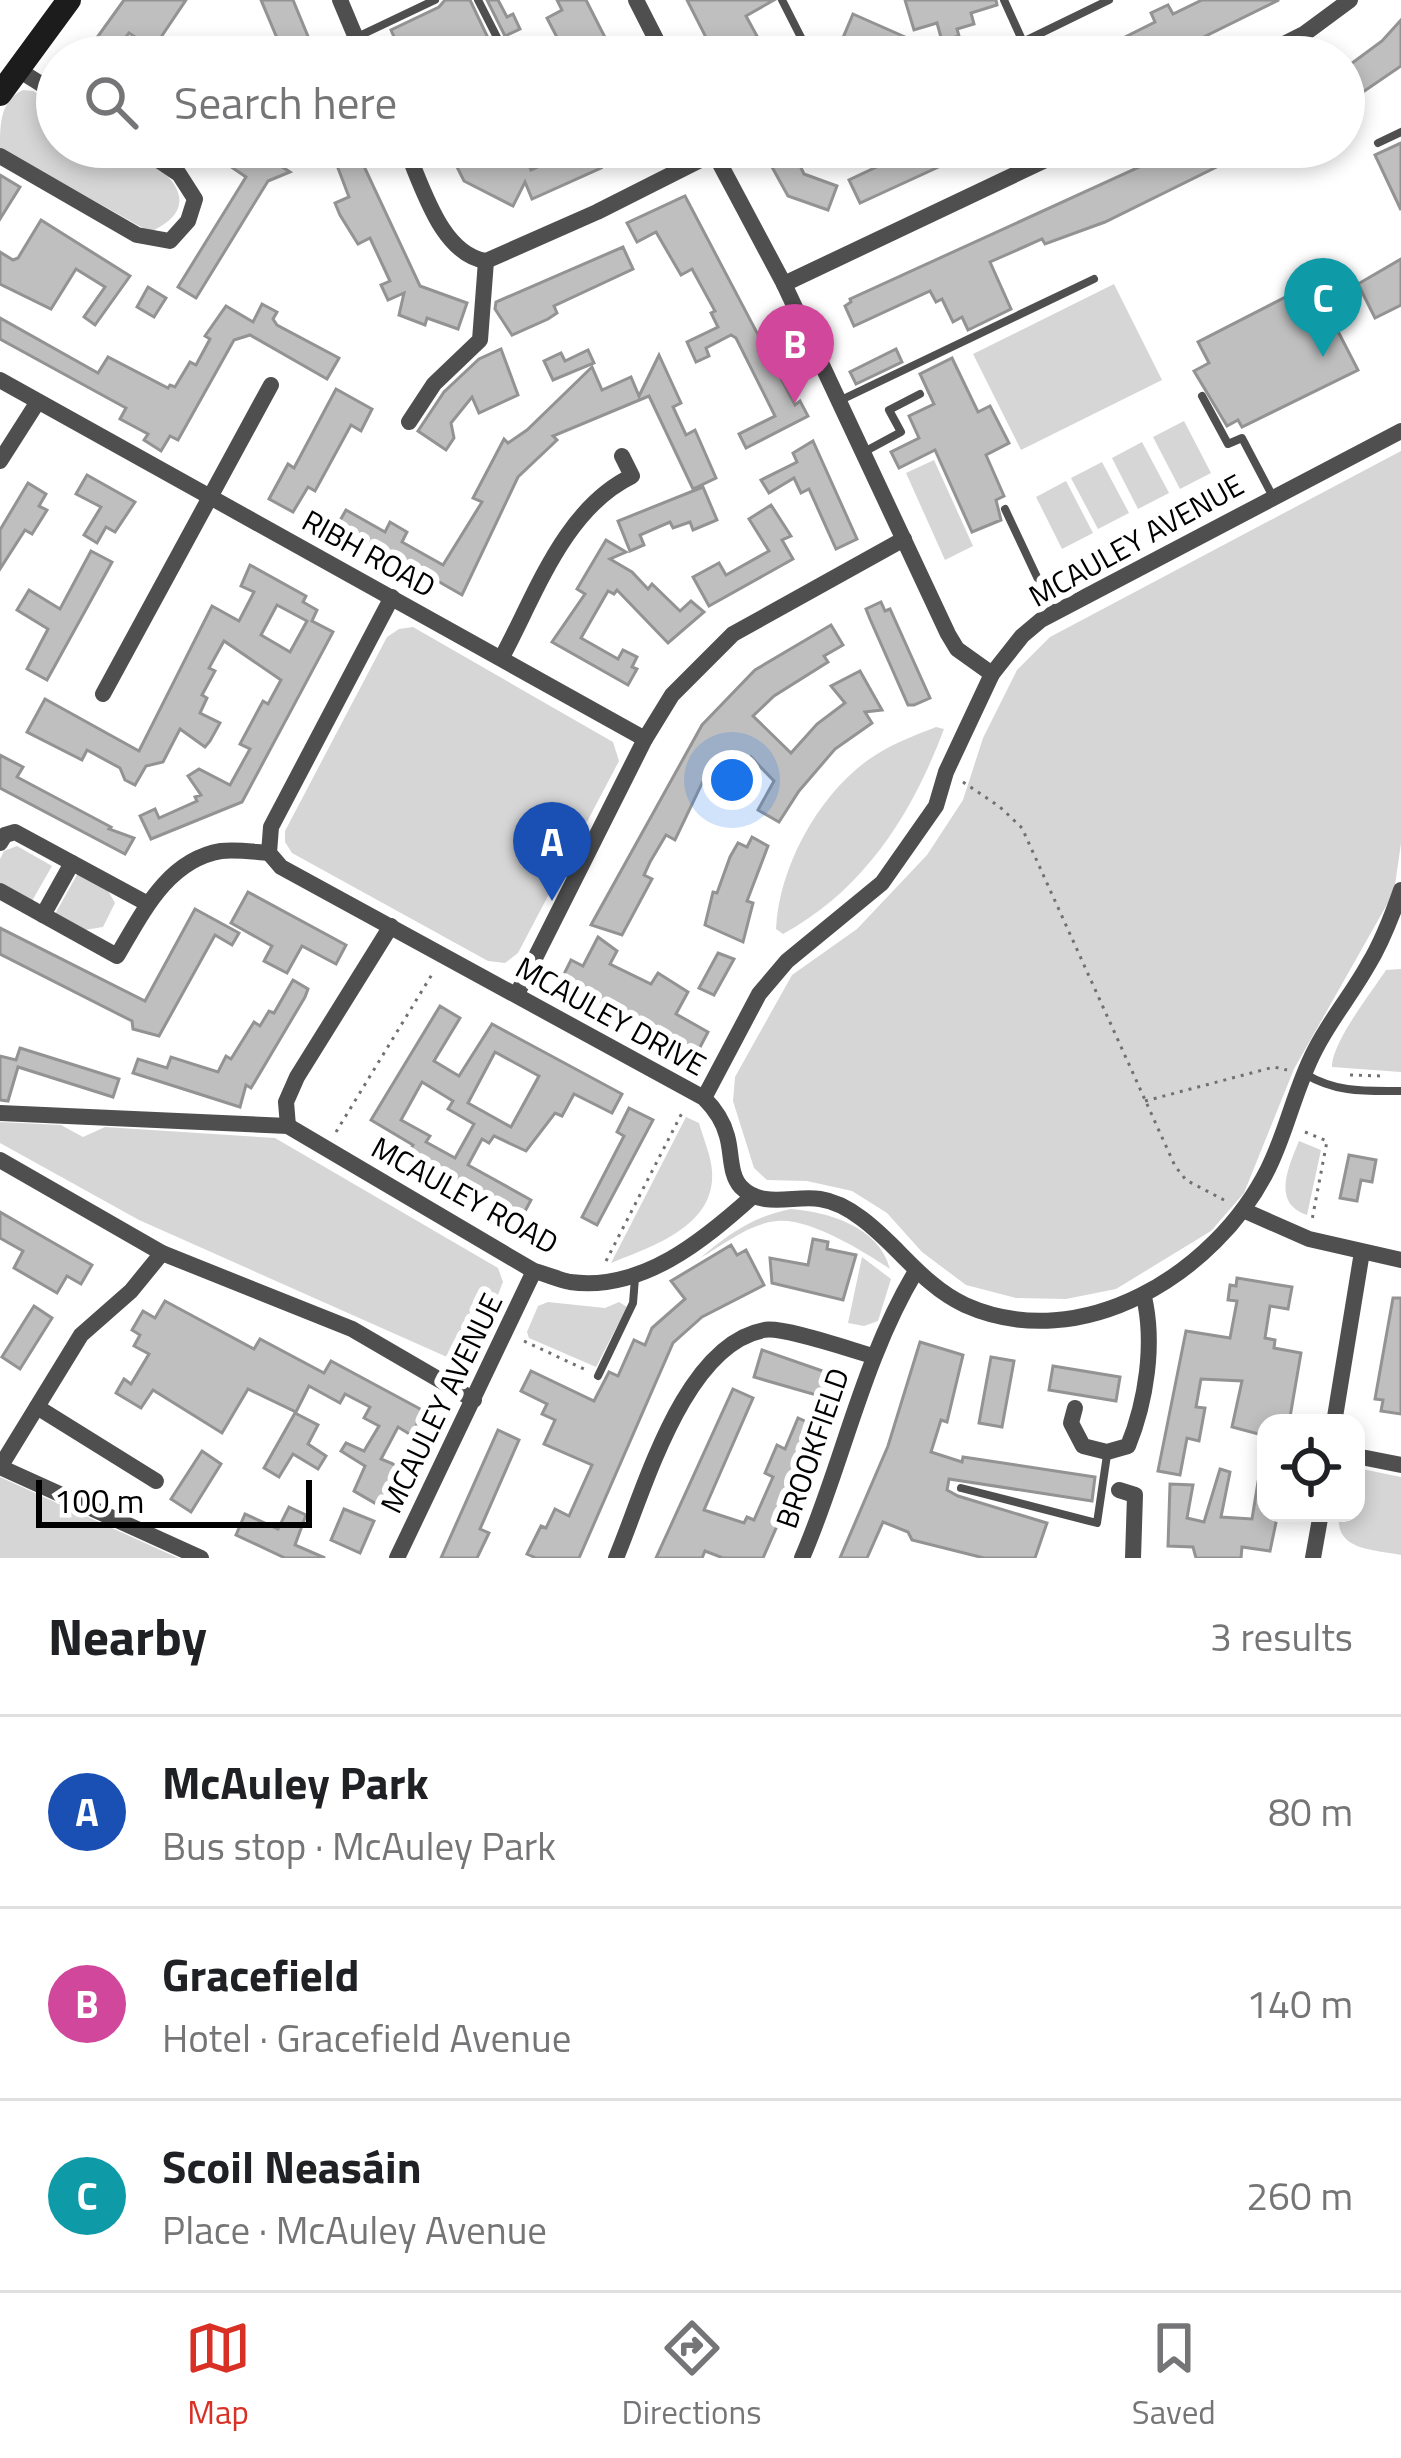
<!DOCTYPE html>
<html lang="en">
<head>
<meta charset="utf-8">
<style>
  :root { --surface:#fff; --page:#f2f2f2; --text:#202124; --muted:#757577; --line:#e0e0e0; --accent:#d93025 }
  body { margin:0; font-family:"Titillium Web",sans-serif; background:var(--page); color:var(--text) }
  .controls { position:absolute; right:36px; bottom:36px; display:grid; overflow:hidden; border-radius:24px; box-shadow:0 6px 18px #0003 }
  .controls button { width:108px; height:108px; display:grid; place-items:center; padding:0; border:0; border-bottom:3px solid var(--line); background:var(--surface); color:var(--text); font:60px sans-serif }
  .scale { position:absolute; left:36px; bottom:30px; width:276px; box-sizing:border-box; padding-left:12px; border:6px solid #000; border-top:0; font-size:33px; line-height:42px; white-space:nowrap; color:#000; -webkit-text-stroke:9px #fff; paint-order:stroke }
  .you { position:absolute; left:732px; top:780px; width:42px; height:42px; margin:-30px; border:9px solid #fff; border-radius:50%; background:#1a73e8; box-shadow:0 0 0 18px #1a73e833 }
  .badge { display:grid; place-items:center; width:78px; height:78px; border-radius:50%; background:var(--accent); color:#fff; font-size:39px; font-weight:700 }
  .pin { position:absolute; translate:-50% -99px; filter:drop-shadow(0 3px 6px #0008) }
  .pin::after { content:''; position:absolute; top:63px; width:42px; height:36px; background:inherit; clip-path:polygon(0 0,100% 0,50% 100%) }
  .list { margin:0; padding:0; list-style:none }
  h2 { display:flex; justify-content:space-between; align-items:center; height:156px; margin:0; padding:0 48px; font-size:51px }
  h2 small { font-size:39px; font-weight:400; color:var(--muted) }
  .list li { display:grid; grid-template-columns:78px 1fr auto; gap:36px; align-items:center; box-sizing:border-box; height:192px; padding:0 48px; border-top:3px solid var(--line) }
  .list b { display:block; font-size:45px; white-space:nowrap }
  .list p { margin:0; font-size:39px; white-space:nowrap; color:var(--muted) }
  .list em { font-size:39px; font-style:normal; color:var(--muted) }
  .icon { flex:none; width:66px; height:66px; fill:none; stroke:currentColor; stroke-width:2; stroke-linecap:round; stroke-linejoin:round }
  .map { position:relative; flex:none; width:1401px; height:1558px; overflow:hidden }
  .search { position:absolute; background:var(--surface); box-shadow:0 6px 18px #0003; left:36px; right:36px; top:36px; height:132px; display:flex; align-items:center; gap:30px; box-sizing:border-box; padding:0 42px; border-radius:66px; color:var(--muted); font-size:45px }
  .sheet { height:732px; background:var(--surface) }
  nav { display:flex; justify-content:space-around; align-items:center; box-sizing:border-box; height:168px; border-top:3px solid var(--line); background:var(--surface); font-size:33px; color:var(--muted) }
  nav a { display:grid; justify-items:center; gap:6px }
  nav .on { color:var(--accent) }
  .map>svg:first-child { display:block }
  .green { fill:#d6d6d6 }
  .building { fill:#bfbfbf; stroke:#939393; stroke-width:3; fill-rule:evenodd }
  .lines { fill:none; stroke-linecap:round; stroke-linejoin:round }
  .path { stroke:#717171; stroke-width:3; stroke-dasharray:3 6; stroke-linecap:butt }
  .lane { stroke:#4f4f4f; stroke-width:8 }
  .street { stroke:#4f4f4f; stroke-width:16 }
  .secondary { stroke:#1c1c1c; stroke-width:24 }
  .labels { text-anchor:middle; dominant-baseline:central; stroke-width:12; stroke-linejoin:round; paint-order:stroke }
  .street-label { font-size:30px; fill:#000; stroke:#fff }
</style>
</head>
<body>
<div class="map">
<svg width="1401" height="1558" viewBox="0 0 1401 1558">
  <rect width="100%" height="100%" fill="#fff"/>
  <!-- green -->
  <g class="green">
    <path d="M 23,90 L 33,91 L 57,106 L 57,147 C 77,147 107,142 125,149 C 165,165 211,205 150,232 L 0,148 C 0,125 0,100 23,90 Z"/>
    <polygon points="1114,284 1162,380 1021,450 973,354"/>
    <polygon points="1184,421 1211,473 1180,489 1153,437"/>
    <polygon points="1142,442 1169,493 1138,509 1112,458"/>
    <polygon points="1401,451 1401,843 1394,892 1294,1069 1244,1193 1211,1231 1116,1289 1066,1299 1016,1298 966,1285 922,1252 887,1213 852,1191 807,1181 767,1180 754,1168 733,1101 735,1077 792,975 857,929 927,855 963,800 983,738 1017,670 1050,637"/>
    <polygon points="934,460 973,546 945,560 906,473"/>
    <polygon points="1102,462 1129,513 1098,529 1071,478"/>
    <polygon points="1066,481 1093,533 1062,549 1036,497"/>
    <polygon points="413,627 613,742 619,761 518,953 505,963 488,961 292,853 285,842 285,831 387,637 399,629"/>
    <path d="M 936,727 L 944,729 C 912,814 865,889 783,934 L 776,929 C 779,867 818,796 868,760 C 889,745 913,736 936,727 Z"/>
    <polygon points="17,846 52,866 32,901 0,883 0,859 4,851"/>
    <polygon points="78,873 107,889 115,903 103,927 85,930 55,914"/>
    <path d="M 1401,969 L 1401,1072 L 1332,1067 C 1332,1042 1371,993 1386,970 Z"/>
    <path d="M 686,1117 L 699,1123 C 703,1138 711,1155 712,1171 C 716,1226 653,1246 611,1263 Z"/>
    <path d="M 0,1122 L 61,1125 L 83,1137 L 105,1127 L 275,1138 L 498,1268 L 503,1282 C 492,1308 484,1350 456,1361 L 139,1220 L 0,1143 Z"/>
    <path d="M 1299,1141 L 1321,1150 L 1307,1215 C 1272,1203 1288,1168 1299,1141 Z"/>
    <path d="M 791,1209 C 829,1212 879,1227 890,1269 C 863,1251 810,1218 777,1221 C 750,1223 723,1245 700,1258 C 730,1233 752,1217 791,1209 Z"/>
    <polygon points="862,1257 891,1279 878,1321 864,1326 848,1323"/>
    <polygon points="548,1302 605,1308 619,1302 627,1307 596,1367 529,1338 527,1332 538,1306"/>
    <path d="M 1362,1469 L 1401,1477 L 1401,1555 C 1372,1549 1334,1551 1339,1513 L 1356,1513 L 1356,1471 Z"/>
    <polygon points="0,1477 178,1558 0,1558"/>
  </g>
  <!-- building -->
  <g class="building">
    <polygon points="124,0 186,0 153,49 129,33 111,57 83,57"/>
    <polygon points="261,0 293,0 314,51 301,57 285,57"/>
    <polygon points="445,0 470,0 489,40 471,48 467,39 428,57 403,57 391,30 439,7"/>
    <polygon points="487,0 498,0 507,17 513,14 520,29 505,36"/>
    <polygon points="557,0 586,0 615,57 532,57 560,43 547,18 562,10"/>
    <polygon points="687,0 774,0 746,16 757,36 751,39 761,57 716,57"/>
    <polygon points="905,0 996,0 997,5 971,13 974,24 957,29 959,36 942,41 937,23 914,30"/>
    <polygon points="1202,0 1279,0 1163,57 1049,57 1089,38 1095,52 1155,22 1151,13 1168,5 1173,14"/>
    <polygon points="853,14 905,37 899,57 849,57 837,52"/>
    <polygon points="1401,20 1401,66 1344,105 1344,69 1382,41"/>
    <polygon points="1401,143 1401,210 1375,155"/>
    <polygon points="202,147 232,147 254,161 259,152 290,172 268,181 196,298 178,287 246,177"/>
    <polygon points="330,147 355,147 420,286 467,303 458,329 427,318 425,325 399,315 404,293 388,300 381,285 390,281 370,238 358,244 340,215 335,203 349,197"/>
    <polygon points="447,147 522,147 531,170 582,147 591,147 601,168 532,199 525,182 513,206 464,181"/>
    <polygon points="761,147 791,147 804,174 837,186 828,210 788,196"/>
    <polygon points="919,147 982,147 860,203 849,180"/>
    <polygon points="1183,147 1257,147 1105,222 1045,244 1042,239 990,262 1011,309 968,330 962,317 953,322 942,299 936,302 930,291 854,326 845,306 851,302 850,299"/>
    <polygon points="0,175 20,187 0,219"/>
    <polygon points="685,196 795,405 800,401 808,416 746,448 739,434 775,416 736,338 731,335 706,348 709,356 696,362 687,342 718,327 711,313 715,311 692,269 681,275 656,232 637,242 627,223"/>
    <polygon points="41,220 130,276 95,325 84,317 105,287 76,269 51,309 0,284 0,252 13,260 18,258"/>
    <polygon points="623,247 633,269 554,306 557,313 548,319 512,335 495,309 496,302"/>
    <polygon points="1401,259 1401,305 1375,318 1358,284"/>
    <polygon points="1313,283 1358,370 1242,427 1238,420 1227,426 1194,371 1209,363 1198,342"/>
    <polygon points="148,287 166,298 154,317 137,307"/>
    <polygon points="262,304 277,312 273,319 277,325 339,358 327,379 250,335 234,340 178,440 170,436 161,451 144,440 148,434 120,419 126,408 0,339 0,318 98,373 108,357 168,388 170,385 175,387 190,362 196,365 210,339 205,336 226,306 253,322"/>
    <polygon points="501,349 518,395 479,413 472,397 451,423 454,438 446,450 418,431 444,392 479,359"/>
    <polygon points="896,349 902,362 856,384 850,372"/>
    <polygon points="588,350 594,363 553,380 544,361 561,353 565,361"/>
    <polygon points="659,355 681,403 673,407 686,435 695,430 716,478 693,489 649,396 553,436 557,440 518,477 462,595 338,524 346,510 385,532 390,522 407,532 402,542 443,565 482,502 473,498 504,439 508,443 527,430 592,367 602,390 631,377 639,396"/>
    <polygon points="952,358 978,412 990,406 1009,443 986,455 1004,496 996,500 1001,520 972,532 935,450 899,468 891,452 919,438 909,416 934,404 920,374"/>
    <polygon points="336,389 372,409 361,431 351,425 315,491 308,487 293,512 269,499 288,464 294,468"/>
    <polygon points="813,441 857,539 836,549 809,489 801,493 794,478 769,493 761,480 797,462 793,453"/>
    <polygon points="87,475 135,502 115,532 106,527 97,543 84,535 101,507 76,494"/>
    <polygon points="28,483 46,494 39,506 47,510 32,534 25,530 0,569 0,530"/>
    <polygon points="703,487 717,520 693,530 690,522 673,528 670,522 640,535 644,545 630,551 618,521"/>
    <polygon points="771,505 791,536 782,540 793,559 709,606 693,577 719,563 726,575 769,551 749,519"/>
    <polygon points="606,540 626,552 610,559 632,572 648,589 652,584 680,611 691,601 704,612 668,643 617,590 614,594 608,591 581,638 618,659 623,650 637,657 632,667 637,669 628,685 552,642 585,594 577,589"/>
    <polygon points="91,551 112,562 47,680 27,669 48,629 17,610 29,590 60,609"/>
    <path d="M 250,565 L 306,596 L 303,602 L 317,610 L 312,621 L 333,632 L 242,802 L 151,839 L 140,816 L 155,809 L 159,818 L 197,801 L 195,797 L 201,795 L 188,776 L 199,769 L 230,785 L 250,749 L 240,744 L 263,701 L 268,704 L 281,680 L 224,641 L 209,668 L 215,671 L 202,695 L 207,698 L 200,713 L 220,723 L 210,741 L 205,747 L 180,729 L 163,762 L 146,766 L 135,785 L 125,780 L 120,768 L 87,750 L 82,760 L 27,732 L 45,699 L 139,751 L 212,606 L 239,621 L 254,592 L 241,586 ZM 277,605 L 307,621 L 290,652 L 261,635 Z"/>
    <polygon points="881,602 885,611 890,609 930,698 914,705 908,705 870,619 866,609"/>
    <polygon points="831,625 843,645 824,656 828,662 774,696 753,716 791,753 817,724 845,703 831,686 860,671 882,710 865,712 872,723 835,749 799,791 779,822 758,810 774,781 751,757 728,793 704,779 675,840 666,835 650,862 644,875 652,879 622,935 591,925 702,725 755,670"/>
    <polygon points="0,755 23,767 17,777 111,827 109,829 134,838 125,854 0,788"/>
    <polygon points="752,837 768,846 747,901 753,903 743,942 705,925 713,892 717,893 730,857 738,843 747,847"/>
    <polygon points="248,892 346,945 336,964 302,946 287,973 264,961 272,946 231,923"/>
    <polygon points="195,909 239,933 232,945 215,935 159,1036 133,1029 132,1021 0,954 0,928 145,1001"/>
    <polygon points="598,937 617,951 610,964 651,984 658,973 688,992 676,1014 708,1032 697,1053 561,980 571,960 583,966"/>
    <polygon points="718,953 734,959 714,995 699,988"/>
    <polygon points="293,980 308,989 305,997 251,1088 246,1085 240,1107 133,1073 138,1059 167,1068 171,1057 218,1072 226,1056 231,1059 254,1022 260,1026 269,1011 274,1013"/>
    <path d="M 440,1006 L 460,1018 L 434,1061 L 459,1076 L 492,1024 L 622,1094 L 612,1113 L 574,1094 L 562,1116 L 555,1113 L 526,1151 L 494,1136 L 489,1143 L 482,1139 L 468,1165 L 531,1200 L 523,1215 L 409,1152 L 413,1145 L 371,1120 ZM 495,1052 L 539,1076 L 511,1127 L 468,1103 ZM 422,1082 L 453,1101 L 448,1109 L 474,1124 L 455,1158 L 426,1142 L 430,1136 L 401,1120 Z"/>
    <polygon points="20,1048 119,1079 113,1097 18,1067 8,1101 0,1100 0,1056 16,1060"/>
    <polygon points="629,1108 653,1120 597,1225 582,1217 624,1136 617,1132"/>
    <polygon points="1349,1155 1376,1160 1372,1182 1361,1180 1357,1201 1340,1198"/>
    <polygon points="0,1212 92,1265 81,1284 67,1276 57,1293 14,1268 23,1251 0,1238"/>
    <polygon points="813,1239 828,1242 827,1249 856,1255 843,1300 772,1283 770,1258 808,1265"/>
    <polygon points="731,1245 737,1255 746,1250 764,1285 702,1317 673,1343 579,1558 536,1558 527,1554 541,1526 546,1528 555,1509 569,1516 592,1465 544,1444 555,1420 542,1414 547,1404 521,1391 531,1371 594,1401 609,1372 618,1376 634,1340 645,1345 652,1328 685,1299 671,1281"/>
    <polygon points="1237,1278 1292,1287 1288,1309 1270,1306 1265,1338 1275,1340 1274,1348 1301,1353 1289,1423 1266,1423 1266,1436 1232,1427 1242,1381 1201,1379 1196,1407 1205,1408 1199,1441 1187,1438 1180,1475 1158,1471 1186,1331 1230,1338 1237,1301 1228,1300 1230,1285 1236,1286"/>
    <polygon points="1393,1298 1401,1298 1401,1414 1381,1411 1383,1400 1375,1399"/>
    <polygon points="165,1301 254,1349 260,1339 324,1373 331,1361 424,1411 411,1435 398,1427 381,1459 398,1466 380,1506 354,1491 365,1466 341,1451 346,1443 364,1451 379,1426 364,1418 370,1407 345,1394 340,1403 309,1386 296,1412 248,1389 222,1433 153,1390 141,1408 116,1393 124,1379 131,1384 149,1354 134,1346 140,1335 132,1330 143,1311 155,1318"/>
    <polygon points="34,1306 52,1318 20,1369 2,1357"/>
    <polygon points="920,1342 963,1355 947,1422 941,1420 931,1452 962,1462 963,1457 1095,1477 1092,1501 949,1479 947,1490 958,1496 1047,1523 1035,1558 984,1558 912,1540 908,1532 883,1522 867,1558 840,1558 888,1446"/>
    <polygon points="762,1350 837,1376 830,1399 754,1377"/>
    <polygon points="991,1357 1014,1361 1002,1427 979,1423"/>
    <polygon points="1053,1366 1120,1377 1116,1401 1049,1390"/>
    <polygon points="733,1389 753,1398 704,1510 744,1523 747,1517 754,1520 773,1477 765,1473 777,1445 785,1449 798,1418 820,1428 763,1558 723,1558 705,1551 702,1558 656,1558"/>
    <polygon points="295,1413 318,1425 308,1444 326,1456 318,1469 293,1454 279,1477 264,1468"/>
    <polygon points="498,1430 519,1440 480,1529 489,1533 477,1558 441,1558"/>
    <polygon points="202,1451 221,1464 191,1512 171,1499"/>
    <polygon points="1220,1469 1230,1472 1221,1517 1252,1519 1258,1482 1266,1483 1266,1513 1278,1513 1270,1551 1242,1547 1241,1558 1196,1558 1193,1547 1168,1546 1170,1484 1193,1485 1187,1518 1204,1522"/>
    <polygon points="289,1507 306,1515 295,1545 325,1558 285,1558 236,1535 245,1514 278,1529"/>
    <polygon points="344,1509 374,1521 360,1553 331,1540"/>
  </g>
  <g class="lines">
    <!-- path -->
    <g class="path">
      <polyline points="963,782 1000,807 1022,828 1175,1166 1186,1180 1224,1200"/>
      <polyline points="1350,1075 1382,1076"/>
      <polyline points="1145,1101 1274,1067 1287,1070"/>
      <polyline points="336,1132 434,971"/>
      <polyline points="1305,1132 1327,1141 1312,1220"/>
      <polyline points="606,1261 684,1109"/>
      <polyline points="524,1341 586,1370"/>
    </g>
    <!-- lane -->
    <g class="lane">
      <polyline points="478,0 507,57"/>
      <polyline points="782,0 811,57"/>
      <polyline points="1004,0 1023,42"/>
      <polyline points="357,37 435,0"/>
      <polyline points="992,57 1109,0"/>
      <polyline points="1378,143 1401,132"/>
      <polyline points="1202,396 1228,444 1242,438 1272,495"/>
      <polyline points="841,400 1094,279"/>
      <polyline points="864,452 901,432 889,410 920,394"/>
      <polyline points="1005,509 1053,611"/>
      <path d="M 1305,1074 C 1337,1093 1365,1091 1401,1091"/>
      <polyline points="598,1376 633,1303 635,1278"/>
      <polyline points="961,1488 1097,1523 1107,1455"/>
    </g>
    <!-- street -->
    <g class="street">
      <polyline points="340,0 364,57"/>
      <polyline points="636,0 665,57"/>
      <polyline points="1258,57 1304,34 1350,0"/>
      <polyline points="17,69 57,94"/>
      <path d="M 405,147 C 422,184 440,254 486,261 L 597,212 L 714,153"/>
      <polyline points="711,147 784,284 948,634 957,649 992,674"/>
      <polyline points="0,156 137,235 170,241 188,221 195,199 179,174 139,147"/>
      <polyline points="784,284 1073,147"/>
      <polyline points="0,380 645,739"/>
      <polyline points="409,422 434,384 480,340 486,261"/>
      <polyline points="0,461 37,403"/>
      <path d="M 392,597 L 271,827 L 269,853 L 281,867 L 704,1098 C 715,1109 723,1120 727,1136 C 732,1152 729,1174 741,1187 C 762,1209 794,1195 820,1199 C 834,1201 849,1209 861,1218 C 898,1245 922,1285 965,1305 C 1082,1357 1216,1273 1268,1169 C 1287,1131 1295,1088 1315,1050 C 1330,1020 1352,994 1368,965 C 1382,942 1392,916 1401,890"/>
      <path d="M 502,657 C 536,594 564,509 632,476 L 622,456"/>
      <polyline points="103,694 271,385"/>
      <polyline points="0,843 5,835 15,832 148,904"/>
      <path d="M 0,891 L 117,956 C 142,914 167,860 221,851 C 236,849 254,852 269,853"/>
      <polyline points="43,915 72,863"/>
      <polyline points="517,994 645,739 672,695 733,634 904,539"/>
      <polyline points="704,1098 759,994 787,961 882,883 936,806 946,772 992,674 1022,636 1041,620 1401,431"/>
      <path d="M 0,1113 L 288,1126 L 534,1271 C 546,1274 559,1280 570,1282 C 642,1292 704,1240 753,1196"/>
      <polyline points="288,1126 286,1102 297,1077 391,926"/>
      <polyline points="0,1160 162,1253 352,1329 474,1400"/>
      <polyline points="1243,1210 1309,1239 1401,1260"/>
      <polyline points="37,1407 156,1481"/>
      <path d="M 1075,1408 L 1071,1423 L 1083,1446 L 1107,1452 L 1128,1446 C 1146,1402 1155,1344 1144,1297"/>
      <polyline points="1334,1423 1362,1252"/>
      <polyline points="1356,1456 1401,1465"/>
      <polyline points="0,1467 81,1335 131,1291 162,1253"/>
      <polyline points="0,1467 201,1558"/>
      <polyline points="1119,1490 1135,1495 1133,1558"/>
      <polyline points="397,1558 534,1271"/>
      <path d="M 616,1558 C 644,1492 683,1345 764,1330 C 782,1326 851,1350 873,1356"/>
      <path d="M 802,1558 C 843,1463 862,1361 916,1271"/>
      <polyline points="1313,1558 1321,1513"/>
    </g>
    <!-- secondary -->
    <polyline class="secondary" points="0,94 69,0"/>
  </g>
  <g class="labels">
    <!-- street labels -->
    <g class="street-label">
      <text transform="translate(1136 540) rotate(-29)">MCAULEY AVENUE</text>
      <text transform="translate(369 553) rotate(29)">RIBH ROAD</text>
      <text transform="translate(611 1016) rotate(29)">MCAULEY DRIVE</text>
      <text transform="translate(465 1195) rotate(29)">MCAULEY ROAD</text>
      <text transform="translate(441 1403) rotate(-64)">MCAULEY AVENUE</text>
      <text transform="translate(812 1448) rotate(-71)">BROOKFIELD</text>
    </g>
  </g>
</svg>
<div class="controls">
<button><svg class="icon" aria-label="locate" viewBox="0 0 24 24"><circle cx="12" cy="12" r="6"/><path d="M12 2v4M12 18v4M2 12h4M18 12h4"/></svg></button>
</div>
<div class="scale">100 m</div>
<div class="you"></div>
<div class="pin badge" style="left:552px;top:901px;background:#1a4fb4">A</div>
<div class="pin badge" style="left:795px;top:403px;background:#d1479c">B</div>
<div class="pin badge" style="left:1323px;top:357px;background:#0f9aa8">C</div>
<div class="search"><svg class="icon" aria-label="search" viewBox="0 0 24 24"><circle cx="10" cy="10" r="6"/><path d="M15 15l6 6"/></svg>Search here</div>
</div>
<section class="sheet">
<h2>Nearby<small>3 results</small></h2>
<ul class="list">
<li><span class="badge" style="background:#1a4fb4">A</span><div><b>McAuley Park</b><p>Bus stop · McAuley Park</p></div><em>80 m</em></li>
<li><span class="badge" style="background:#d1479c">B</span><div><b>Gracefield</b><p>Hotel · Gracefield Avenue</p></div><em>140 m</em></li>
<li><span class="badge" style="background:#0f9aa8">C</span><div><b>Scoil Neasáin</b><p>Place · McAuley Avenue</p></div><em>260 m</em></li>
</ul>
</section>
<nav>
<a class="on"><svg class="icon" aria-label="map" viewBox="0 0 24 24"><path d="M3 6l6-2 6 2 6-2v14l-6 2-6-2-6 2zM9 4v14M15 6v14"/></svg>Map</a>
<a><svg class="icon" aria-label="directions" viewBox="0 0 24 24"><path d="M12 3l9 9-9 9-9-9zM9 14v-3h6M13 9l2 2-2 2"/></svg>Directions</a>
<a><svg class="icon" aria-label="saved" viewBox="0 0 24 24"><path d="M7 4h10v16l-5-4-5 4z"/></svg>Saved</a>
</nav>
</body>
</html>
